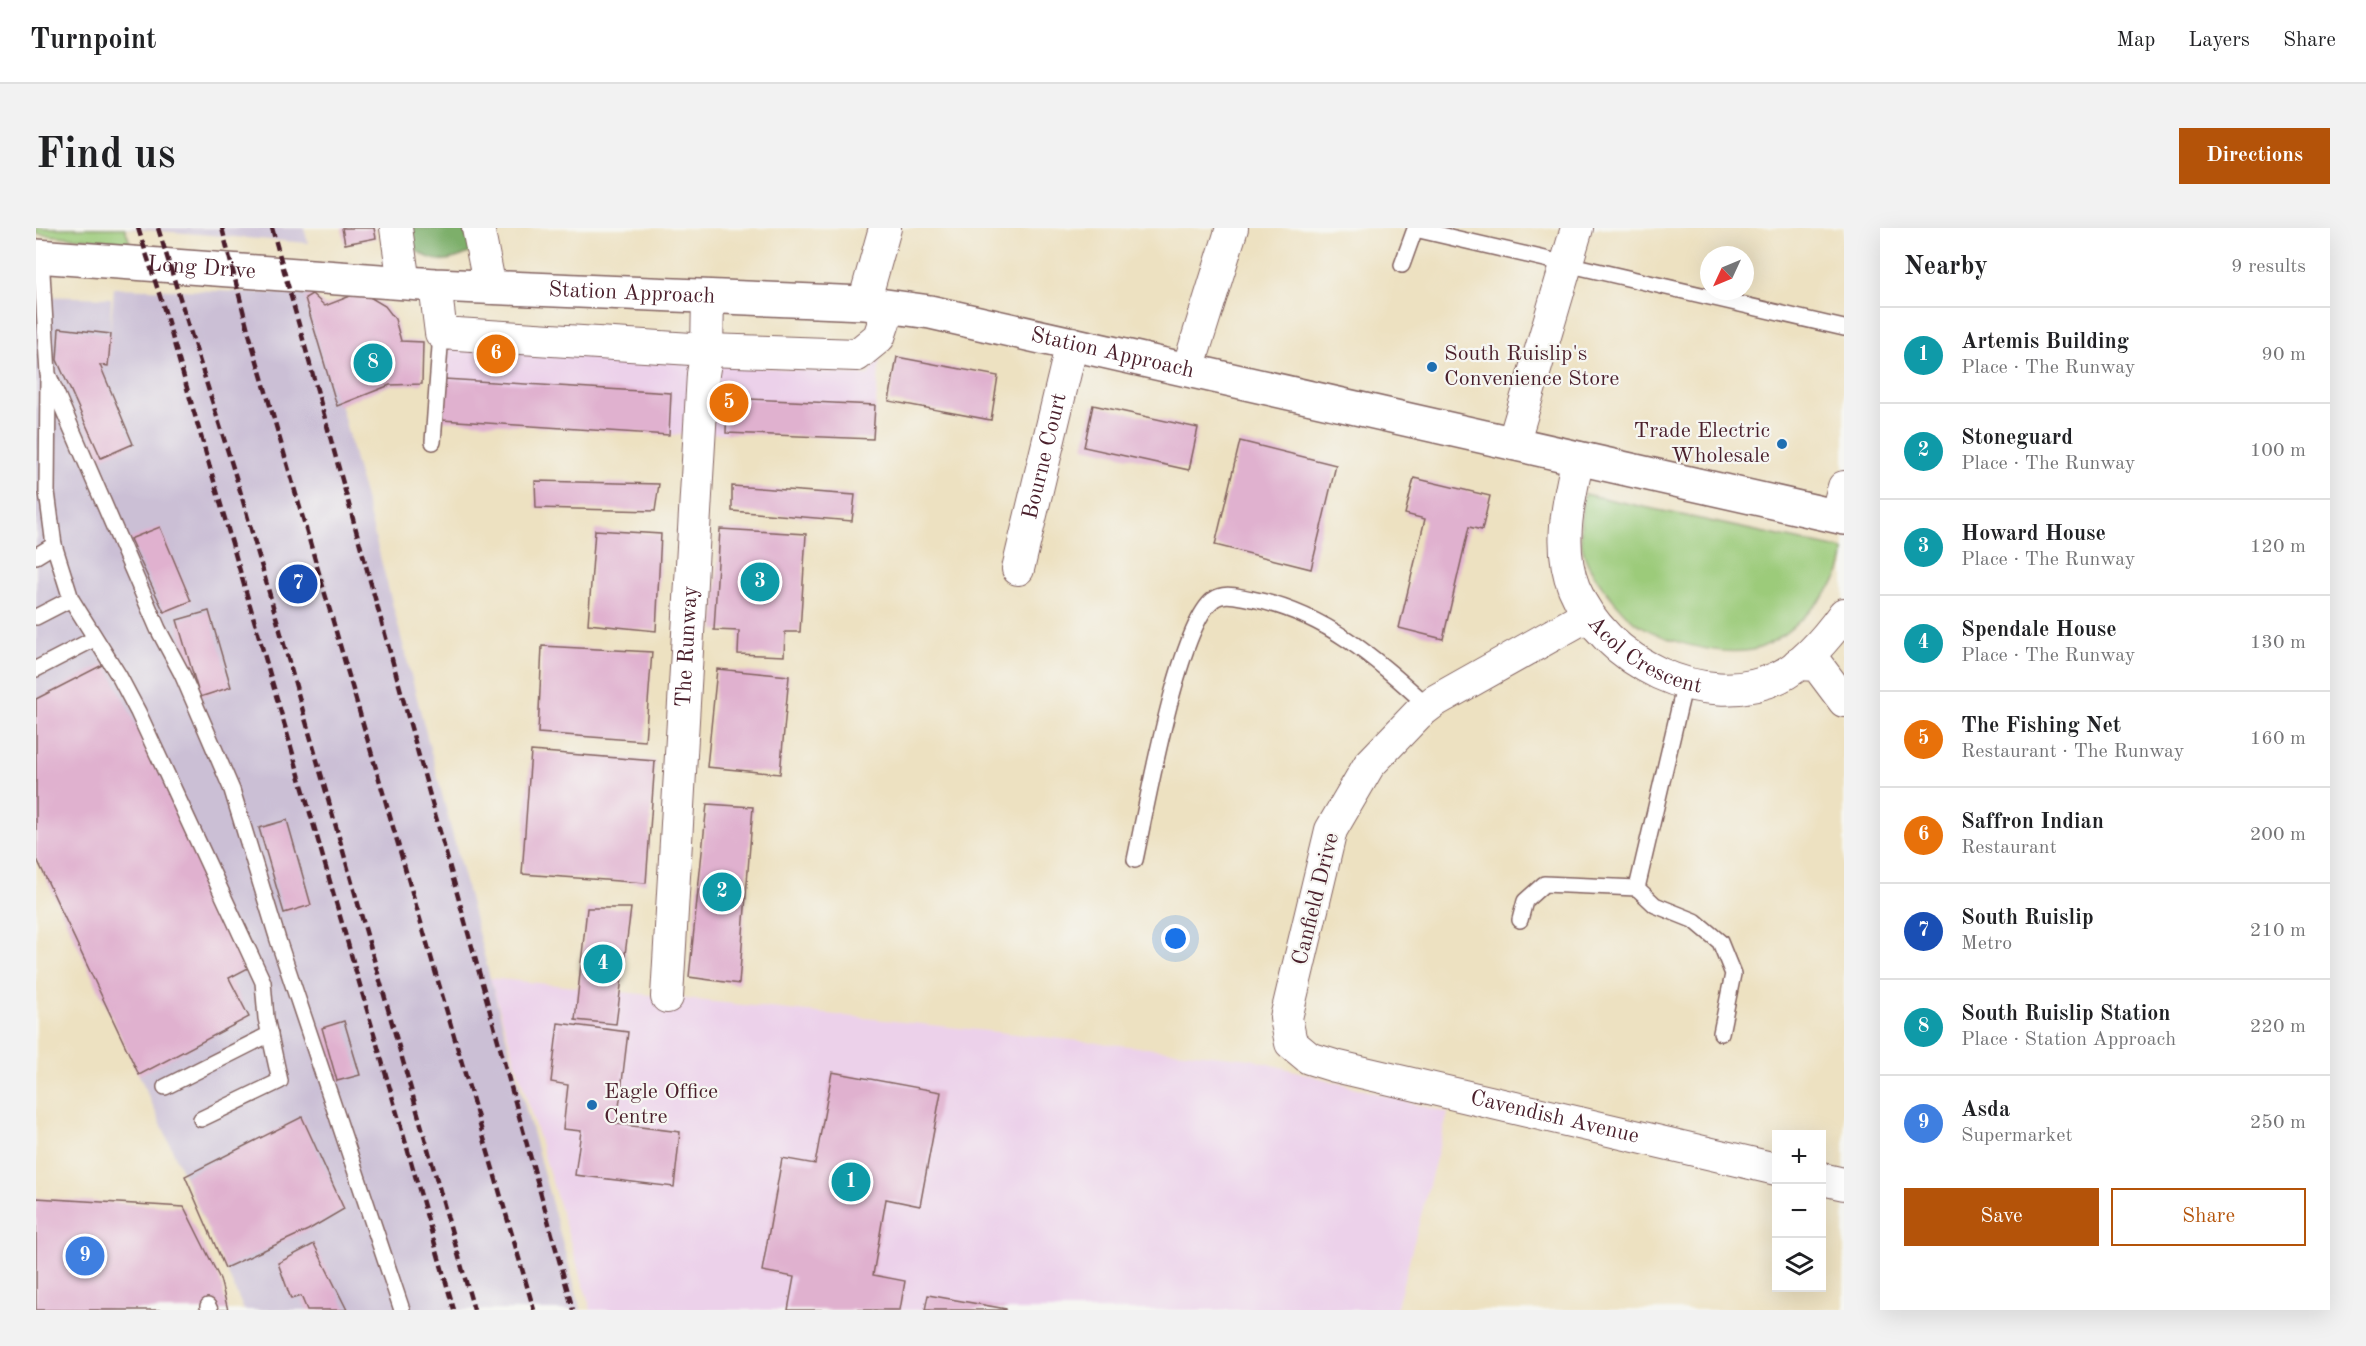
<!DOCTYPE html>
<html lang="en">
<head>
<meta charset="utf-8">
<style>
  :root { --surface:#fff; --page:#f2f2f2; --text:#202124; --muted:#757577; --line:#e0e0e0; --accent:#b45309 }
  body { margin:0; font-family:"Old Standard TT",serif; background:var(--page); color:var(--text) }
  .controls { position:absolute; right:18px; bottom:18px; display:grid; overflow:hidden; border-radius:0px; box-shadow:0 6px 24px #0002 }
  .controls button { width:54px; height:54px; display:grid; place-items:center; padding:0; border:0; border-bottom:2px solid var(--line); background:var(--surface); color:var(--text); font:30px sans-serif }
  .compass { position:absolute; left:1664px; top:18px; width:54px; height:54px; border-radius:50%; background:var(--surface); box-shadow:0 6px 24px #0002; rotate:226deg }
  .you { position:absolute; left:1140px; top:711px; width:21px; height:21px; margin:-15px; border:4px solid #fff; border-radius:50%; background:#1a73e8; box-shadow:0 0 0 9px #1a73e833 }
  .badge { display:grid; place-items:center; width:39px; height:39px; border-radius:50%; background:var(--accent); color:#fff; font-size:20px; font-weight:700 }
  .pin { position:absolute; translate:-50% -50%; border:3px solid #fff; box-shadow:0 2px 6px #0006 }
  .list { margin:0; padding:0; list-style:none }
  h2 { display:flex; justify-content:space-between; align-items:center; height:78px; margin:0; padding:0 24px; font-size:26px }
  h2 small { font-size:20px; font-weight:400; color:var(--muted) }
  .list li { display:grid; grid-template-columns:39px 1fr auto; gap:18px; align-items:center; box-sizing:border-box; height:96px; padding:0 24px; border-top:2px solid var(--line) }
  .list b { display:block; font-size:22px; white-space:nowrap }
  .list p { margin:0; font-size:20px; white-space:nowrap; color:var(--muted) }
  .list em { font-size:20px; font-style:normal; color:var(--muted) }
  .actions { display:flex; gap:12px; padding:18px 24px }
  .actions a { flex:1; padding:14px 0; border:2px solid var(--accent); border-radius:0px; text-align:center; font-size:21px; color:var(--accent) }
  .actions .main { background:var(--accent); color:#fff }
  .icon { flex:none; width:33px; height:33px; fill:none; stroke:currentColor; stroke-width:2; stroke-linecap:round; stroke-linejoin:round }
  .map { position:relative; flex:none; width:1808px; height:1082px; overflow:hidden; border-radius:0px }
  header { display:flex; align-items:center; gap:36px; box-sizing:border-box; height:84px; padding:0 30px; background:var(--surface); border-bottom:2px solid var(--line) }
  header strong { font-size:28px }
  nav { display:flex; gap:33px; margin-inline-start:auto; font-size:21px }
  .intro { display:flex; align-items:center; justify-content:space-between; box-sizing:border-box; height:144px; padding:0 36px }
  h1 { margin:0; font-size:42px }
  .button { padding:15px 27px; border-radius:0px; background:var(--accent); color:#fff; font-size:21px; font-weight:700 }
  main { display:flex; gap:36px; padding:0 36px }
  aside { flex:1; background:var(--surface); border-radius:0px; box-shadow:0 6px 24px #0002 }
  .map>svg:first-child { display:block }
  .built { fill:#ecd1ea }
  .industrial { fill:#cbbfd5 }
  .green { fill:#9ccb7a; stroke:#737552; stroke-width:1.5 }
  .forest { fill:#7daf6a; stroke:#64674a; stroke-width:1.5 }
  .building { fill:#e0b1cf }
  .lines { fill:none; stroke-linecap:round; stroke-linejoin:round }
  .lane-casing { stroke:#836360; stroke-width:18 }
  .street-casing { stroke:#836360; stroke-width:34 }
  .secondary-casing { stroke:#836360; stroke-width:36 }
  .lane { stroke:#fff; stroke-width:15 }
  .street { stroke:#fff; stroke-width:32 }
  .secondary { stroke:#fff; stroke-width:33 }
  .rail { stroke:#4a1f2b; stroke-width:4.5; stroke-dasharray:9 4.5; stroke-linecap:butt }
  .poi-dot { fill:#1f6fb2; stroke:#f6f6f2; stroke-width:2 }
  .labels { text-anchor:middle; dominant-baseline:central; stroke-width:4.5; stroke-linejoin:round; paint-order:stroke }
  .street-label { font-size:22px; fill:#4a1f2b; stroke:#f6f6f2 }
  .poi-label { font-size:22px; fill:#4a1f2b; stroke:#f6f6f2; text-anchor:start }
</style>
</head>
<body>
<header>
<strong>Turnpoint</strong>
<nav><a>Map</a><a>Layers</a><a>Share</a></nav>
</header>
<div class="intro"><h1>Find us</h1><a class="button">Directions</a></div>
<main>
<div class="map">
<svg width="1808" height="1082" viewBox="0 0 1808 1082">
  <rect width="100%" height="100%" fill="#f6f6f2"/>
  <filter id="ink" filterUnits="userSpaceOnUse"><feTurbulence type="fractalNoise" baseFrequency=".0167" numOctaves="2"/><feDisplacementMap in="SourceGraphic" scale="12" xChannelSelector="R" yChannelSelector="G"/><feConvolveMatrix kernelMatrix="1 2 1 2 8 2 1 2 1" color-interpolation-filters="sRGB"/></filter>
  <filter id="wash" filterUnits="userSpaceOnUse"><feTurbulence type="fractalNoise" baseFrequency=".008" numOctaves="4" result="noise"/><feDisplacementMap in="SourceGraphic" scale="24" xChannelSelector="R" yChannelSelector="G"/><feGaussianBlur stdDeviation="1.35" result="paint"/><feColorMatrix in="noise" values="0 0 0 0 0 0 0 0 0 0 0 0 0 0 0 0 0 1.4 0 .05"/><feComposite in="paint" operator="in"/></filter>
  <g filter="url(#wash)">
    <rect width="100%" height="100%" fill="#ede1c1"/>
    <!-- built -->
    <g class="built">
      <polygon points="412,115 832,147 844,129 837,211 690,205 633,207 406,192"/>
      <polygon points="454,750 1215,831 1412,885 1360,1082 555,1082"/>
    </g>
    <!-- industrial -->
    <g class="industrial">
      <polygon points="84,0 268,0 272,15 162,6"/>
      <polygon points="78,60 276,66 289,78 317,67 332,68 349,78 359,91 365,112 387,114 386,156 354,157 304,175 454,750 545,1082 208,1082 103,847 0,629 0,68 75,70 74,105"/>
    </g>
    <!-- green -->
    <g class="green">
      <polygon points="0,0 89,0 94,15 0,6"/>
      <path d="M 1548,266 L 1808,322 C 1808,346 1795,360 1780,377 C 1764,393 1747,410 1726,419 C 1693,432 1628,414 1599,394 C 1586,385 1554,345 1549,329 C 1542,310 1545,286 1548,266 Z"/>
    </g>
    <!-- forest -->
    <path class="forest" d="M 373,0 L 439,0 L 440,22 C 408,36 401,37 373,18 Z"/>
    <g id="blocks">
      <!-- building -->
      <g class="building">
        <polygon points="306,0 338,0 340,10 309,16"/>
        <polygon points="276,66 289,78 317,67 332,68 349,78 359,91 365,113 387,114 386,156 354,157 301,178 269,70"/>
        <polygon points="23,100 75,106 72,138 64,137 97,216 65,230 21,132"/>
        <polygon points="861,129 962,148 955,192 853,173"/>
        <polygon points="408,151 635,165 633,207 406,192"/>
        <polygon points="691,170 839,177 837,211 690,205"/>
        <polygon points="1057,177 1162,200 1153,242 1048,219"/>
        <polygon points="1204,213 1300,237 1275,341 1179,317"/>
        <polygon points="1378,250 1454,268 1446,302 1433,299 1407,411 1363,400 1389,291 1369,286"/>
        <polygon points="499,253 623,256 619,283 500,280"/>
        <polygon points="696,258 819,267 816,293 696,283"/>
        <polygon points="124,299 155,373 128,384 94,311"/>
        <polygon points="684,301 770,306 764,404 749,404 748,428 702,426 703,403 678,402"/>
        <polygon points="559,302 625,306 620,403 552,396"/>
        <polygon points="173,383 195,459 164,469 141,392"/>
        <polygon points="506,418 616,424 609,513 502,505"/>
        <polygon points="70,435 216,738 193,750 213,789 103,847 0,629 0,471"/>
        <polygon points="681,441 753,448 744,546 671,539"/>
        <polygon points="495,523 619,533 610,655 486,646"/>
        <polygon points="671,576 717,579 703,756 653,749"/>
        <polygon points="251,592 275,677 248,685 223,600"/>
        <polygon points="551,680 595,680 580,796 539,792"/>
        <polygon points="308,793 324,847 301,853 286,800"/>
        <polygon points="522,795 592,804 581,896 644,904 638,959 539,947 545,903 527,901 532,857 515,854"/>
        <polygon points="796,844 905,864 884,978 850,971 837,1047 869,1053 864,1082 752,1082 758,1049 726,1043 746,930 779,936"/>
        <polygon points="266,889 308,981 272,1002 189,1040 149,948"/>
        <polygon points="0,970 148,979 184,1051 192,1082 0,1082"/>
        <polygon points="278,1016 311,1082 271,1082 265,1068 255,1071 242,1035"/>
        <polygon points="892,1067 970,1081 970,1082 889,1082"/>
      </g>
    </g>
  </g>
  <g filter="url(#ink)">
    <use href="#blocks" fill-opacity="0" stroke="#836360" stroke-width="1.5"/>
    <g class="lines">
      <!-- lane casing -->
      <g class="lane-casing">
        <g id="lane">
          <polyline points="5,28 12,146 122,401 146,446 196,562 242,712 366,1082"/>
          <polyline points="1366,37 1379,1 1808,100"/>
          <polyline points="12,152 11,264 18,317 35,371 83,448 102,484 227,754 230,790 244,853 165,891"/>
          <polyline points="397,214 405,105"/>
          <polyline points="0,328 18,317"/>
          <polyline points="0,389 35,371"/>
          <polyline points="0,441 58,411"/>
          <polyline points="1649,455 1601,660 1619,677 1659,693 1684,714 1697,746 1685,805"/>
          <path d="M 1099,632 C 1110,582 1142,399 1177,372 C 1188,363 1203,369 1216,371 C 1289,385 1339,430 1392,478"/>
          <polyline points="1484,692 1489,673 1508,656 1601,660"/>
          <polyline points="129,859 234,806"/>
          <polyline points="172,1078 174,1082"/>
        </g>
      </g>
      <!-- street casing -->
      <g class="street-casing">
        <g id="street">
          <polyline points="360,0 368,55"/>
          <polyline points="442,0 454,60"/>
          <polyline points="399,57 405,105 671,122 821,127 843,109 853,79"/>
          <polyline points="828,75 849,0"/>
          <polyline points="1152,141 1196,0"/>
          <polyline points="1477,216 1541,0"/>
          <path id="s1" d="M 1542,230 C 1533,271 1521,318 1538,360 C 1568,433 1667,485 1743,449 C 1768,437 1792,408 1808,386"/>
          <polyline points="1800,288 1808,259"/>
          <path id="s2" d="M 982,341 L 1036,115"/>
          <path id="s3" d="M 1552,387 L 1399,473 L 1382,486 L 1333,537 L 1295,602 L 1250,790 L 1255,815 L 1273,830 L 1299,838 L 1740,941"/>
          <polyline points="1762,436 1781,437 1808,473"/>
          <path id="s4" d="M 631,769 L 667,146 L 671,122 L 672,68"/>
          <polyline points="1786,951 1808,956"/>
        </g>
      </g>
      <!-- secondary casing -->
      <g class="secondary-casing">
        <g id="secondary">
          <path id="s5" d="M 0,28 L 399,57 L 828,75 L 894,84 L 1808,290"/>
        </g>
      </g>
      <!-- lane -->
      <use href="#lane" class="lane"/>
      <!-- street -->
      <use href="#street" class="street"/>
      <!-- secondary -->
      <use href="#secondary" class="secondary"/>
      <!-- rail -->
      <g class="rail">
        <polyline points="102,0 129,84 418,1082"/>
        <polyline points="122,0 203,259 438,1082"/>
        <polyline points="186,0 212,102 498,1082"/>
        <polyline points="236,0 537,1082"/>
      </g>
    </g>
  </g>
  <!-- markers -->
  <g class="poi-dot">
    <circle cx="1396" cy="139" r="6"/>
    <circle cx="1746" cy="216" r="6"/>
    <circle cx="556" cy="877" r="6"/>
  </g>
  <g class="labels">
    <!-- street labels -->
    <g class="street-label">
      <text stroke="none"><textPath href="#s5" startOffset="166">Long Drive</textPath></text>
      <text stroke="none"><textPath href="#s5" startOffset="597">Station Approach</textPath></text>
      <text stroke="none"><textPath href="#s5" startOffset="1083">Station Approach</textPath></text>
      <text stroke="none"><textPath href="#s2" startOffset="116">Bourne Court</textPath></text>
      <text stroke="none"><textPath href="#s4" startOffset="351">The Runway</textPath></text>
      <text stroke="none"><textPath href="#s1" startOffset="234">Acol Crescent</textPath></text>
      <text transform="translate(1280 671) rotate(-76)">Canfield Drive</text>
      <text stroke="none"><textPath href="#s3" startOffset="838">Cavendish Avenue</textPath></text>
    </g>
    <!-- poi labels -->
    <g class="poi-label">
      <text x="1408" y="126">South Ruislip's<tspan x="1408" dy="25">Convenience Store</tspan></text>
      <text x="1734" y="203" text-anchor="end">Trade Electric<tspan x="1734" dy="25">Wholesale</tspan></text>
      <text x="568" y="864">Eagle Office<tspan x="568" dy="25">Centre</tspan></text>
    </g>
  </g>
</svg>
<div class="controls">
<button>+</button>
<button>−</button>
<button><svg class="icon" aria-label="layers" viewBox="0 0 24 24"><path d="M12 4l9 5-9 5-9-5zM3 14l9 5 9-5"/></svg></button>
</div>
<svg class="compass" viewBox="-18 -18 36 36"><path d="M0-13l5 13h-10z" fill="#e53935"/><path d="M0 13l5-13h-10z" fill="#757577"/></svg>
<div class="you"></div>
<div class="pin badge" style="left:815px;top:954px;background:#0f9aa8">1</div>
<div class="pin badge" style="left:686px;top:664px;background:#0f9aa8">2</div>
<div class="pin badge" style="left:724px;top:354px;background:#0f9aa8">3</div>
<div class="pin badge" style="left:567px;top:736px;background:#0f9aa8">4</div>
<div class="pin badge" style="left:693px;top:175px;background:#e8710a">5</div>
<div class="pin badge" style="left:460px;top:126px;background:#e8710a">6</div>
<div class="pin badge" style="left:262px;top:356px;background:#1a4fb4">7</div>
<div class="pin badge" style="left:337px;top:135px;background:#0f9aa8">8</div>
<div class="pin badge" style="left:49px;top:1028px;background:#3f7fe0">9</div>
</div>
<aside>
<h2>Nearby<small>9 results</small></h2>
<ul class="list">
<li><span class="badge" style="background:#0f9aa8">1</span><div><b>Artemis Building</b><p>Place · The Runway</p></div><em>90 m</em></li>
<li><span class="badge" style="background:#0f9aa8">2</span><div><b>Stoneguard</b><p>Place · The Runway</p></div><em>100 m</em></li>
<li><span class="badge" style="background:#0f9aa8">3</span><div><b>Howard House</b><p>Place · The Runway</p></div><em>120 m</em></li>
<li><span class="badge" style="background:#0f9aa8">4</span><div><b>Spendale House</b><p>Place · The Runway</p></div><em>130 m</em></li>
<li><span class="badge" style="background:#e8710a">5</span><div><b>The Fishing Net</b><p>Restaurant · The Runway</p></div><em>160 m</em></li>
<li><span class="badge" style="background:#e8710a">6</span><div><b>Saffron Indian</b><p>Restaurant</p></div><em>200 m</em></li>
<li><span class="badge" style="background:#1a4fb4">7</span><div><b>South Ruislip</b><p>Metro</p></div><em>210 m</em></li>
<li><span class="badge" style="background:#0f9aa8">8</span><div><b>South Ruislip Station</b><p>Place · Station Approach</p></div><em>220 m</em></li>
<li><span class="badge" style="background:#3f7fe0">9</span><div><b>Asda</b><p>Supermarket</p></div><em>250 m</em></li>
</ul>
<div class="actions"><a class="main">Save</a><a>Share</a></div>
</aside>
</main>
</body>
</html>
